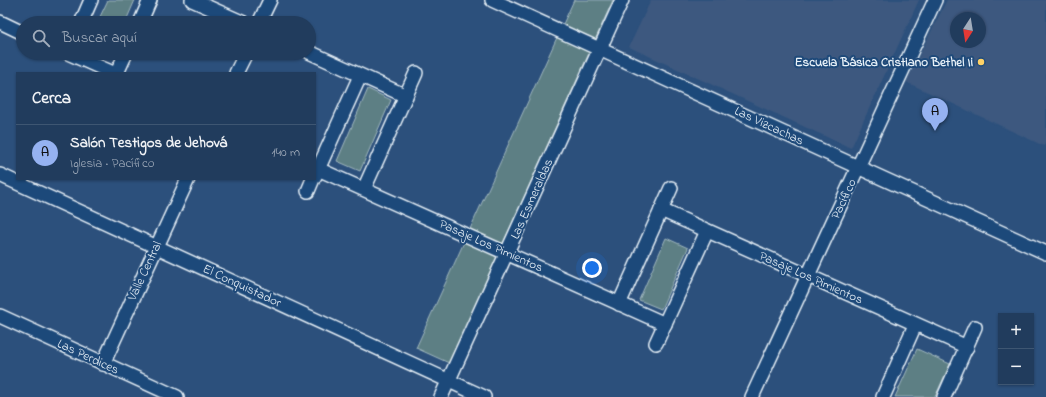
<!DOCTYPE html>
<html lang="es">
<head>
<meta charset="utf-8">
<style>
  :root { --surface:#213c5d; --page:#294363; --text:#f1f3f6; --muted:#a2adbc; --line:#3e5672; --accent:#95b2f1 }
  body { margin:0; font-family:"Indie Flower",sans-serif; background:var(--page); color:var(--text) }
  .controls { position:absolute; right:12px; bottom:12px; display:grid; overflow:hidden; border-radius:0px; box-shadow:0 1px 3px #0004 }
  .controls button { width:36px; height:36px; display:grid; place-items:center; padding:0; border:0; border-bottom:1px solid var(--line); background:var(--surface); color:var(--text); font:20px sans-serif }
  .compass { position:absolute; left:950px; top:12px; width:36px; height:36px; border-radius:50%; background:var(--surface); box-shadow:0 1px 3px #0004; rotate:192deg }
  .you { position:absolute; left:592px; top:268px; width:14px; height:14px; margin:-10px; border:3px solid #fff; border-radius:50%; background:#1a73e8; box-shadow:0 0 0 6px #1a73e833 }
  .badge { display:grid; place-items:center; width:26px; height:26px; border-radius:50%; background:var(--accent); color:#111; font-size:13px; font-weight:700 }
  .pin { position:absolute; translate:-50% -33px; filter:drop-shadow(0 1px 2px #0008) }
  .pin::after { content:''; position:absolute; top:21px; width:14px; height:12px; background:inherit; clip-path:polygon(0 0,100% 0,50% 100%) }
  .list { margin:0; padding:0; list-style:none }
  h2 { display:flex; justify-content:space-between; align-items:center; height:52px; margin:0; padding:0 16px; font-size:17px }
  h2 small { font-size:13px; font-weight:400; color:var(--muted) }
  .list li { display:grid; grid-template-columns:26px 1fr auto; gap:12px; align-items:center; box-sizing:border-box; height:56px; padding:0 16px; border-top:1px solid var(--line) }
  .list b { display:block; font-size:15px; white-space:nowrap }
  .list p { margin:0; font-size:13px; white-space:nowrap; color:var(--muted) }
  .list em { font-size:13px; font-style:normal; color:var(--muted) }
  .icon { flex:none; width:22px; height:22px; fill:none; stroke:currentColor; stroke-width:2; stroke-linecap:round; stroke-linejoin:round }
  .map { position:relative; flex:none; width:1046px; height:397px; overflow:hidden }
  .search { position:absolute; background:var(--surface); box-shadow:0 1px 3px #0004; left:16px; top:16px; width:300px; height:44px; display:flex; align-items:center; gap:10px; box-sizing:border-box; padding:0 14px; border-radius:22px; color:var(--muted); font-size:15px }
  .panel { position:absolute; background:var(--surface); box-shadow:0 1px 3px #0004; left:16px; top:72px; width:300px; height:108px; border-radius:0px }
  .map>svg:first-child { display:block }
  .built { fill:#3c587f; fill-rule:evenodd }
  .green { fill:#5d7f84; stroke:#a2b8be }
  .lines { fill:none; stroke-linecap:round; stroke-linejoin:round }
  .minor-casing { stroke:#e8f1f8; stroke-width:16 }
  .minor { stroke:#1f4a7a; stroke-width:13 }
  .poi-dot { fill:#ffd166; stroke:#1f4a7a; stroke-width:1.5 }
  .labels { text-anchor:middle; dominant-baseline:central; stroke-width:4; stroke-linejoin:round; paint-order:stroke }
  .poi-label { font-size:13px; font-weight:bold; fill:#e8f1f8; stroke:#1f4a7a; text-anchor:end }
  .street-label { font-size:13px; fill:#e8f1f8; stroke:#1f4a7a }
</style>
</head>
<body>
<div class="map">
<svg width="1046" height="397" viewBox="0 0 1046 397">
  <rect width="100%" height="100%" fill="#2c507c"/>
  <filter id="ink" filterUnits="userSpaceOnUse"><feTurbulence type="fractalNoise" baseFrequency=".025" numOctaves="2"/><feDisplacementMap in="SourceGraphic" scale="8" xChannelSelector="R" yChannelSelector="G"/><feConvolveMatrix kernelMatrix="1 2 1 2 8 2 1 2 1" color-interpolation-filters="sRGB"/></filter>
  <g filter="url(#ink)">
    <!-- built -->
    <g class="built">
      <polygon points="651,0 919,0 851,148 629,47"/>
      <path d="M 947,0 L 1046,0 L 1046,142 L 1044,146 L 906,82 ZM 956,18 L 980,18 L 980,42 L 956,42 Z"/>
    </g>
    <!-- green -->
    <g class="green">
      <polygon points="108,0 135,0 125,23 97,23"/>
      <polygon points="574,0 613,0 449,363 416,348"/>
      <polygon points="368,89 391,100 360,171 337,161"/>
      <polygon points="666,238 688,248 661,309 639,300"/>
      <polygon points="917,349 950,364 935,397 895,397"/>
    </g>
    <g class="lines">
      <!-- minor casing -->
      <g class="minor-casing">
        <g id="minor">
          <polyline points="192,0 244,23"/>
          <polyline points="492,0 1046,253"/>
          <polyline points="0,22 23,33"/>
          <polyline points="81,23 91,0"/>
          <polyline points="140,23 150,0"/>
          <polyline points="259,23 270,0"/>
          <polyline points="309,52 406,96"/>
          <polyline points="68,53 113,73"/>
          <polyline points="117,73 126,53"/>
          <polyline points="236,73 246,53"/>
          <polyline points="318,169 665,324"/>
          <polyline points="0,175 484,397"/>
          <polyline points="315,176 360,76"/>
          <polyline points="364,189 416,73"/>
          <polyline points="308,191 313,179"/>
          <polyline points="661,210 967,347"/>
          <polyline points="619,304 671,188"/>
          <polyline points="0,316 177,397"/>
          <polyline points="656,343 707,231"/>
          <polyline points="103,364 188,179"/>
          <polyline points="441,397 622,0"/>
          <polyline points="752,397 935,0"/>
          <polyline points="883,397 915,325"/>
          <polyline points="944,397 975,327"/>
        </g>
      </g>
      <!-- minor -->
      <use href="#minor" class="minor"/>
    </g>
  </g>
  <!-- markers -->
  <circle class="poi-dot" cx="981" cy="62" r="4"/>
  <g class="labels">
    <!-- poi labels -->
    <g class="poi-label">
      <text x="973" y="62">Escuela Básica Cristiano Bethel Ii</text>
    </g>
    <!-- street labels -->
    <g class="street-label">
      <text transform="translate(769 126) rotate(25)">Las Vizcachas</text>
      <text transform="translate(532 199) rotate(-66)">Las Esmeraldas</text>
      <text transform="translate(844 199) rotate(-65)">Pacífico</text>
      <text transform="translate(491 246) rotate(24)">Pasaje Los Pimientos</text>
      <text transform="translate(145 271) rotate(-65)">Valle Central</text>
      <text transform="translate(811 278) rotate(24)">Pasaje Los Pimientos</text>
      <text transform="translate(242 286) rotate(25)">El Conquistador</text>
      <text transform="translate(88 357) rotate(25)">Las Perdices</text>
    </g>
  </g>
</svg>
<div class="controls">
<button>+</button>
<button>−</button>
</div>
<svg class="compass" viewBox="-18 -18 36 36"><path d="M0-13l5 13h-10z" fill="#e53935"/><path d="M0 13l5-13h-10z" fill="#a2adbc"/></svg>
<div class="you"></div>
<div class="pin badge" style="left:935px;top:131px">A</div>
<div class="search"><svg class="icon" aria-label="search" viewBox="0 0 24 24"><circle cx="10" cy="10" r="6"/><path d="M15 15l6 6"/></svg>Buscar aquí</div>
<section class="panel">
<h2>Cerca<small></small></h2>
<ul class="list">
<li><span class="badge">A</span><div><b>Salón Testigos de Jehová</b><p>Iglesia · Pacífico</p></div><em>140 m</em></li>
</ul>
</section>
</div>
</body>
</html>
